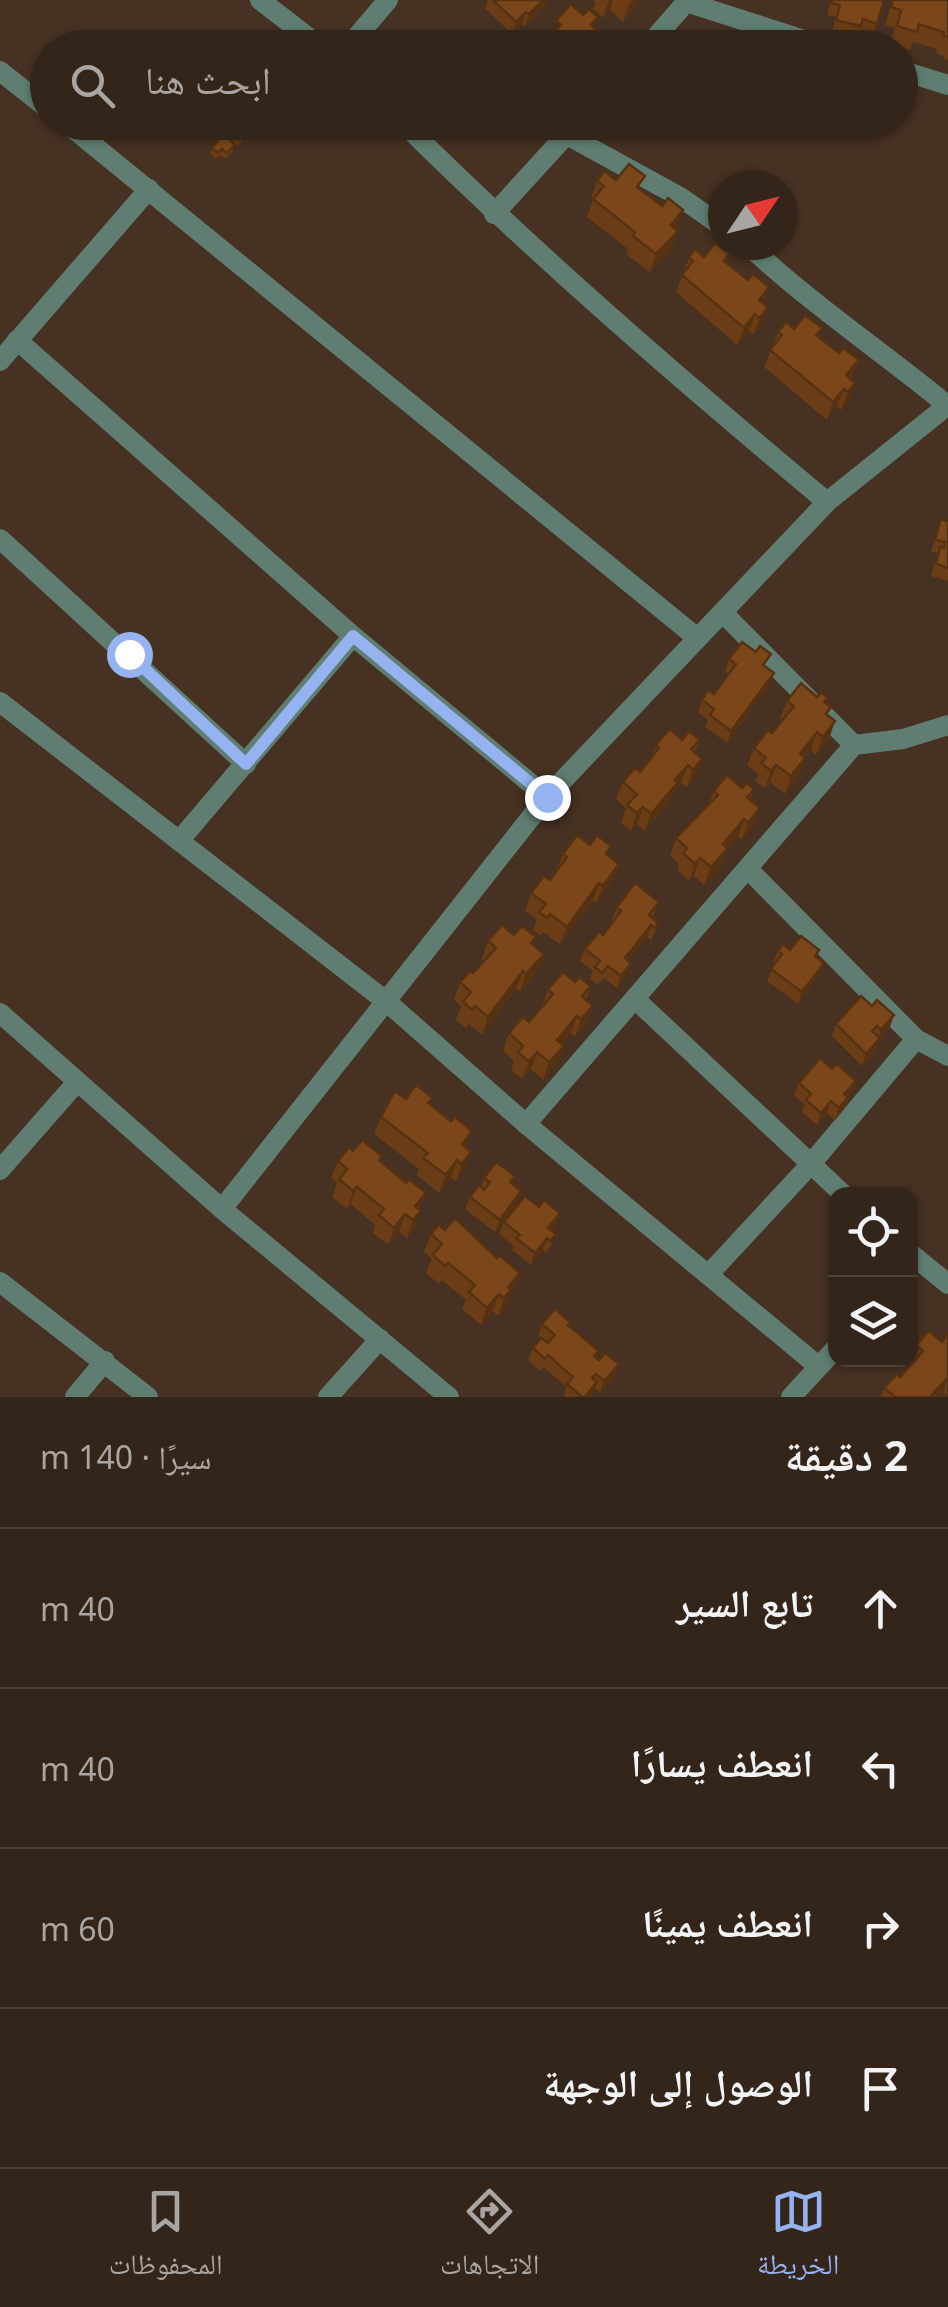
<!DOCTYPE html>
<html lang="ar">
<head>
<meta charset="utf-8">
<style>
  :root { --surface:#34251a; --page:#3f3127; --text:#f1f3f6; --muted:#a9a5a2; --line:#4e4239; --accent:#95b2f1 }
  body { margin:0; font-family:"Noto Sans","Noto Naskh Arabic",sans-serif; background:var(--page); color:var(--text); direction:rtl }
  .controls { position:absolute; right:30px; bottom:30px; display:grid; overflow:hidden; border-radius:20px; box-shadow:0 2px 8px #0004 }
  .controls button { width:90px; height:90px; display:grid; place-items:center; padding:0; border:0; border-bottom:2px solid var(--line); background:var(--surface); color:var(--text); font:50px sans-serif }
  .compass { position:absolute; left:708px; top:170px; width:90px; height:90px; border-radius:50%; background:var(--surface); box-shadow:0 2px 8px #0004; rotate:55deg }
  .stop { position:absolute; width:30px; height:30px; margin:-22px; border:8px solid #95b2f1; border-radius:50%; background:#fff }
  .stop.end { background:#95b2f1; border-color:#fff; box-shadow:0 2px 10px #0008 }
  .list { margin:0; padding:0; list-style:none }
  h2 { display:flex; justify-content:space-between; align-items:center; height:130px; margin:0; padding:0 40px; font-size:42px }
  h2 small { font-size:32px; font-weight:400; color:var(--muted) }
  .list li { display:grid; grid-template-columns:65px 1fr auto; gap:30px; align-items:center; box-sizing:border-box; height:160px; padding:0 40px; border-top:2px solid var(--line) }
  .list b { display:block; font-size:38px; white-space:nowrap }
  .list em { font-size:32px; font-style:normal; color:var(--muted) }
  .icon { flex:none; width:55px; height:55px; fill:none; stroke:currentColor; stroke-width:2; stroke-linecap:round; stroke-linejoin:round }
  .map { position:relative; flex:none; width:948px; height:1397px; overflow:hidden; direction:ltr }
  .search { position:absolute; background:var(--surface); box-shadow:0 2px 8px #0004; left:30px; right:30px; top:30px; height:110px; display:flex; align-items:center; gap:25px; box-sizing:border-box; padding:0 35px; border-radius:55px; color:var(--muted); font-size:38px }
  .sheet { height:770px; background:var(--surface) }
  nav { display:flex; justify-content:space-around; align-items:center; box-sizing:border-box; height:140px; border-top:2px solid var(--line); background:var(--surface); font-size:28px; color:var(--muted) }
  nav a { display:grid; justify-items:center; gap:5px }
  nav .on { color:var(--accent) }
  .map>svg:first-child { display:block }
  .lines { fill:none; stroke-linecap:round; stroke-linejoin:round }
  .minor { stroke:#5f7e71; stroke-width:20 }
  .wall { fill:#6a3d16 }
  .shaded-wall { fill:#563212 }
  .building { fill:#7b471a; stroke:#563212; stroke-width:2.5 }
  .route { stroke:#95b2f1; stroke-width:12 }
</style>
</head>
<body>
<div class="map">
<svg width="948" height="1397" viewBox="0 0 948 1397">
  <rect width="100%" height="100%" fill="#463122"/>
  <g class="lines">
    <!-- minor -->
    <g class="minor">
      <polyline points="260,0 322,48"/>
      <polyline points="686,2 829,48"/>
      <polyline points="347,48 388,0"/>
      <polyline points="646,48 688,0"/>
      <polyline points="900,70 948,85"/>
      <polyline points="0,71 48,109"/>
      <polyline points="65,122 696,637"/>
      <path d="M 402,122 C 537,256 681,380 827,502"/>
      <polyline points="567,135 680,197 723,227"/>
      <polyline points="494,214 578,122"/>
      <path d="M 748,245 C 810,303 881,351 947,405"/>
      <polyline points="17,340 353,636 547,797"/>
      <polyline points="0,361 149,189"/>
      <polyline points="0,539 246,764"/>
      <polyline points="722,612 854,745 903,739 948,725"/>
      <polyline points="0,702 387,1002 526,1124 818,1366"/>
      <polyline points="179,841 353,636"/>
      <polyline points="748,869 916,1039 948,1056"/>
      <polyline points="635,999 843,1194"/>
      <polyline points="0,1013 222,1209 449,1397"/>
      <polyline points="526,1124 854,745"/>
      <polyline points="0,1170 77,1082"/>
      <polyline points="222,1209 547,797 827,502 948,405"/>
      <polyline points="910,1253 948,1284"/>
      <polyline points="708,1275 810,1165 916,1039"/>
      <polyline points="0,1282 148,1397"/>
      <polyline points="75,1397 105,1361"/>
      <polyline points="328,1397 380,1339"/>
      <polyline points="791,1397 836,1348"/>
    </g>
  </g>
  <!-- wall -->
  <g class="wall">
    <polygon points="488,0 548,0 547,3 525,26 522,24 512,34 485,8"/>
    <polygon points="593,0 640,0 623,22 610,10 603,18 593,9 596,2"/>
    <polygon points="831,0 884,0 873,36 859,32 856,38 832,32 836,17 827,15"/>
    <polygon points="893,0 948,0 948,60 944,59 944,56 936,53 937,49 913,42 910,50 890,44 895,28 885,25"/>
    <polygon points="243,122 281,122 280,125 264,139 260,135 256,139"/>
    <polygon points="225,127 244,139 237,146 231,141 233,151 225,159 220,155 216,159 210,154 216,139 223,137 225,135 223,133"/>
    <polygon points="616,180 640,189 662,206 683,210 676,229 672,249 650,272 626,254 628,249 587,217 593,200 591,198 597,181"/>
    <polygon points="729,254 726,262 748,280 769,287 763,303 762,324 753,335 749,331 737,345 676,292 689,258"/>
    <polygon points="794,329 818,337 852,378 849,400 841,410 837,406 827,420 764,367 778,332"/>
    <polygon points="941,519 948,521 948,581 931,576 938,553 931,552"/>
    <polygon points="729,659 766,668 774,673 769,685 727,743 705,727 708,720 698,712 702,700 714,694 729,674 725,671"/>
    <polygon points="817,697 828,698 826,703 829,739 816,755 811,750 805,758 799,776 785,794 770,782 765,788 755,781 758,774 747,765 754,748 772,733 783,720 780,718 787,701"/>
    <polygon points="682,740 700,740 695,752 696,776 687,787 681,783 675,790 671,800 644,831 637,824 631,831 621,823 626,808 616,799 623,782 640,772 651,759 656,745"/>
    <polygon points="742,788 754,789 750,799 760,808 754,825 742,840 738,837 727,849 721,866 704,885 694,876 689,881 677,870 679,864 670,856 676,838 709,804 714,791"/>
    <polygon points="590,845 619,864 612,881 596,903 593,901 560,944 543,932 540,935 533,930 537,919 525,911 531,893 550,880 556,871 563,854"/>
    <polygon points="659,902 652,918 658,923 654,935 651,940 647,937 628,961 626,975 617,988 604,978 598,985 590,979 593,971 580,961 585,949 603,935 614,921 612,919 617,907"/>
    <polygon points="514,935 533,944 544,954 538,971 520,992 516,989 482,1035 469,1024 466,1028 456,1020 461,1006 454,1000 460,982 473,973 484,961 482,959 488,941"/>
    <polygon points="819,950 816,958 819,975 798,1004 767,981 775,964 773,963 778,951"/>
    <polygon points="575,982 591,986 586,1000 593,1006 587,1023 575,1037 571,1033 562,1044 564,1046 557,1063 543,1080 531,1069 522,1079 511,1070 514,1061 503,1051 509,1033 529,1022 542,1007 548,989"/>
    <polygon points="836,1024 890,1027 880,1038 876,1050 862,1066 832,1036"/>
    <polygon points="856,1081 844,1109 835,1120 827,1113 817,1125 802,1112 804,1104 794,1095 799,1083"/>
    <polygon points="406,1099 430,1105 466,1148 465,1169 456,1181 451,1178 439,1193 417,1175 419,1169 374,1134 381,1117"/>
    <polygon points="353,1151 380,1162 420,1210 414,1228 407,1238 399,1232 388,1245 373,1233 375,1225 351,1204 347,1209 332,1197 337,1183 331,1178 338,1161"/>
    <polygon points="484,1178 512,1183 517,1203 495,1232 465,1209 470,1197 481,1187"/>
    <polygon points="504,1222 556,1225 551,1231 551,1246 546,1253 543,1250 531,1265 512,1250 514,1246 499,1234"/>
    <polygon points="445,1230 497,1258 520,1273 505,1307 498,1316 492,1311 481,1325 462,1309 466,1300 442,1280 439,1284 426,1273 432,1258 424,1252 431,1234"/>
    <polygon points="570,1322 569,1326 599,1360 619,1364 614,1376 600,1393 595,1388 590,1397 564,1397 566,1386 543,1367 540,1371 528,1360 533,1348 541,1339 538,1336 542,1324"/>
    <polygon points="948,1334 947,1396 943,1393 939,1397 881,1397 884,1388 900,1377 911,1364 910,1363 916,1345 942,1342"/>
  </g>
  <!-- shaded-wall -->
  <g class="shaded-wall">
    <polygon points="543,0 548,0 547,3 525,26 529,14"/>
    <polygon points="609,0 613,0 610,10 603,18"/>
    <polygon points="633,0 640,0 623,22 629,4"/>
    <polygon points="526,12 522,24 512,34 516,22"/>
    <polygon points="278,122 281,122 280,125 264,139 266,133"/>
    <polygon points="683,210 677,228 664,243 671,225"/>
    <polygon points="678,231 672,249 650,272 656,254"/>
    <polygon points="769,287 763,305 755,315 749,331 737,345 744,328 759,300"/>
    <polygon points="768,307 762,324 753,335 760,318"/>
    <polygon points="859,360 852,378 840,392 846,375"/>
    <polygon points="855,383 849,400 841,410 848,392"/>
    <polygon points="844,389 837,406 827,420 833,402"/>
    <polygon points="774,673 769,685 727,743 731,731"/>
    <polygon points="835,721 829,739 816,755 823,737"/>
    <polygon points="817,732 811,750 794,772 800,754"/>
    <polygon points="805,758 799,776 785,794 791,776"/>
    <polygon points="702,759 696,776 687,787 693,770"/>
    <polygon points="688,765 681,783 675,790 671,800 644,831 651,814"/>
    <polygon points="776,765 770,782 765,788 771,771"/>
    <polygon points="643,807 637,824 631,831 637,813"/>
    <polygon points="760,808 754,825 742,840 748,823"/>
    <polygon points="744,819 738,837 727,849 721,866 704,885 711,867 723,844"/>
    <polygon points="700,858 694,876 689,881 695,864"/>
    <polygon points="619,864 612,881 596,903 603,886"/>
    <polygon points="599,883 593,901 560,944 567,927"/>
    <polygon points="651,925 647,937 621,970 625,958"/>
    <polygon points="544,954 538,971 520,992 526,974"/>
    <polygon points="631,963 626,975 617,988 621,976"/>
    <polygon points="824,963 819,975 798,1004 802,992"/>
    <polygon points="523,971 516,989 482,1035 488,1017"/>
    <polygon points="593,1006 587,1023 575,1037 581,1019"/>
    <polygon points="894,1015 890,1027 880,1038 876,1050 862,1066 866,1054 877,1041 881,1030"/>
    <polygon points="577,1016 571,1033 551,1057 557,1040"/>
    <polygon points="564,1046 557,1063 543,1080 549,1062"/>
    <polygon points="537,1052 531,1069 522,1079 529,1062"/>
    <polygon points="856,1081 851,1093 840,1106 844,1094"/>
    <polygon points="848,1097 844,1109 835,1120 839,1108"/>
    <polygon points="831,1101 827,1113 817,1125 821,1113"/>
    <polygon points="472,1131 466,1149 457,1160 451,1178 439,1193 446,1175 462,1144"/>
    <polygon points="471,1152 465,1169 456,1181 462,1164"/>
    <polygon points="357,1187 351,1204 347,1209 353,1191"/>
    <polygon points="521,1191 517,1203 495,1232 500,1220"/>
    <polygon points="426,1193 419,1211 415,1206"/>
    <polygon points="421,1211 414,1228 407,1238 413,1220"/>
    <polygon points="560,1213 556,1225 544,1240 548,1228"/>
    <polygon points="405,1214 399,1232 388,1245 394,1228"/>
    <polygon points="547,1238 543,1250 531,1265 535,1253"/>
    <polygon points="520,1273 505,1307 498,1316 508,1287"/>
    <polygon points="499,1294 492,1311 481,1325 487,1308"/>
    <polygon points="619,1364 614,1376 600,1393 604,1381"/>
    <polygon points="948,1377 943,1393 939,1397 930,1397"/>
    <polygon points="597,1382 590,1397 585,1397"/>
  </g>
  <!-- building -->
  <g class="building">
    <polygon points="493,0 543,0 529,14 526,12 516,22"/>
    <polygon points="832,0 884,0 877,24 863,19 861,26 836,20 840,5 831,3"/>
    <polygon points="893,0 948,0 948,37 943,36 944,32 919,24 917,32 897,26 901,10 891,7"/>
    <polygon points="571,4 583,15 589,9 598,17 591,25 602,35 592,48 585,48 582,45 580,48 538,48 561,25 556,21"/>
    <polygon points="236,122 246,133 239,140 234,135 229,139 235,145 227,153 222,149 218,153 212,148 218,141 216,139 220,134 223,137 229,131 225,127"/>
    <polygon points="250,122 278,122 266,133 262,129 258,132"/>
    <polygon points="629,164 645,176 637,187 662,206 668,198 683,210 671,225 678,231 656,254 633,236 635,232 593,199 604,186 597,181 604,171 616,180"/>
    <polygon points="715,243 729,254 724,261 748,280 753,274 769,287 759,300 768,307 760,318 755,314 744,328 682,275 693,261 689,258 695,249 704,257"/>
    <polygon points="805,315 822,328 816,335 839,353 843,348 859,360 846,375 855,383 848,392 844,389 833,402 770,350 782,335 778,332 786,322 794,329"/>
    <polygon points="941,519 948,521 948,568 936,564 940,547 944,548 945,542 935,540"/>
    <polygon points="742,642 756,652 760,646 771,654 763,665 774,673 731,731 710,715 714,709 702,700 708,690 714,694 736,664 729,659"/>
    <polygon points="801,683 817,697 821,692 828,698 824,702 831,707 826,714 835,721 823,737 817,732 800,754 805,758 791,776 776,765 771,771 761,763 766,758 754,748 768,730 772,733 794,706 787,701"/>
    <polygon points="670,729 682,740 689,731 700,740 691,749 702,759 693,770 688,765 675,780 678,782 651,814 643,807 637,813 627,805 637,794 623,782 635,768 640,772 659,748 656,745"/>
    <polygon points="727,775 742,788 747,783 754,789 747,797 760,808 748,823 744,819 723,844 728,848 711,867 700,858 695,864 683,853 687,848 676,838 718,795 714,791"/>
    <polygon points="577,835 590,845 597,835 611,846 606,854 619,864 603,886 599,883 567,927 550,914 547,918 539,912 546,904 531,893 544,876 550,880 567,857 563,854"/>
    <polygon points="635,883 659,902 649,915 658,923 655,928 651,925 625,958 631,963 621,976 608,966 602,973 595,967 600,961 585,949 599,932 603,935 621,911 617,907"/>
    <polygon points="502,925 514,935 522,926 536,937 531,943 544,954 526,974 523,971 488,1017 475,1006 472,1010 463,1002 471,992 460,982 470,971 473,973 496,948 488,941"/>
    <polygon points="801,936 819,950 815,956 824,963 802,992 771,969 782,954 778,951 783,944 790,950"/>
    <polygon points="563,972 575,982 579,977 591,986 582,996 593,1006 581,1019 577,1016 557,1040 564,1046 549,1062 537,1052 529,1062 518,1052 523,1046 509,1033 523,1017 529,1022 553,994 548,989"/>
    <polygon points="861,996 872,1006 877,1000 894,1015 881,1030 877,1026 872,1031 880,1038 866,1054 836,1024"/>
    <polygon points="820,1058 832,1069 837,1064 856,1081 844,1094 848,1097 839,1108 831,1101 821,1113 806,1100 811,1094 799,1083"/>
    <polygon points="416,1085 433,1098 428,1103 451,1121 455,1117 472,1131 462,1144 471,1152 462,1164 457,1160 446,1175 423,1158 428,1153 381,1117 395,1091 406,1099"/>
    <polygon points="362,1140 382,1156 379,1160 406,1183 409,1179 426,1193 415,1206 421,1211 413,1220 405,1214 394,1228 379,1215 384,1209 357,1187 353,1191 339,1179 347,1169 338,1161 349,1147 353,1151"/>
    <polygon points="496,1162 515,1176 510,1182 521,1191 500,1220 470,1197 479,1185 484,1190 490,1182 484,1178"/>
    <polygon points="525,1196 539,1207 544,1200 560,1213 548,1228 556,1234 550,1241 547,1238 535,1253 516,1238 520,1235 504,1222"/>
    <polygon points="455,1218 497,1258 499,1255 520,1273 508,1287 511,1290 504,1298 499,1294 487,1308 469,1292 475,1285 448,1263 445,1266 433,1255 442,1244 431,1234 439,1225 445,1230"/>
    <polygon points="555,1309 570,1322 568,1325 599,1351 594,1356 599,1360 605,1353 619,1364 604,1381 596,1374 592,1378 597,1382 585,1397 582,1397 567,1384 573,1377 548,1355 545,1359 533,1348 541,1338 548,1343 555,1335 542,1324"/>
    <polygon points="929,1331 942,1342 948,1334 948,1377 930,1397 895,1397 884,1388 897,1374 900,1377 923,1351 916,1345"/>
  </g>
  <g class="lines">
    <!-- route -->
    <polyline class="route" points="129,654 246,764 353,636 547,797"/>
  </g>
</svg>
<div class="controls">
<button><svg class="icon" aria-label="locate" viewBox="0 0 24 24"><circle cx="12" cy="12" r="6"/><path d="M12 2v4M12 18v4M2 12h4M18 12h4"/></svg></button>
<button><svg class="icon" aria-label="layers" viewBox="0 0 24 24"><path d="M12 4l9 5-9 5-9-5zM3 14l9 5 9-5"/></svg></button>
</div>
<svg class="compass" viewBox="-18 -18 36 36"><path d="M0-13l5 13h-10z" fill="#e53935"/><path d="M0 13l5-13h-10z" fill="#a9a5a2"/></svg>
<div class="stop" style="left:129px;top:654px"></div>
<div class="stop end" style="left:547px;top:797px"></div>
<div class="search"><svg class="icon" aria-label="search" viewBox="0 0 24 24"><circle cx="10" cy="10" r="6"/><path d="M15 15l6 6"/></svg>ابحث هنا</div>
</div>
<section class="sheet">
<h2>2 دقيقة<small>سيرًا · 140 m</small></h2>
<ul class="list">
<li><svg class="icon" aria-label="ahead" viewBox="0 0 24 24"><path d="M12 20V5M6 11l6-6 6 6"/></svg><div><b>تابع السير</b></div><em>40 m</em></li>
<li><svg class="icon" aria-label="left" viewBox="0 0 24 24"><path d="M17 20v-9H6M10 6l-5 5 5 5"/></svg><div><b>انعطف يسارًا</b></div><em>40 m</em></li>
<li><svg class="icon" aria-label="right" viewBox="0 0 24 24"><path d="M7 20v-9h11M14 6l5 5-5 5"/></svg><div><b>انعطف يمينًا</b></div><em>60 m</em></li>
<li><svg class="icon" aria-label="arrive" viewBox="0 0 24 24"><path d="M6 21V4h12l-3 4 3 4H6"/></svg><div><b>الوصول إلى الوجهة</b></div></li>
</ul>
</section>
<nav>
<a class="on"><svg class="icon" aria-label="map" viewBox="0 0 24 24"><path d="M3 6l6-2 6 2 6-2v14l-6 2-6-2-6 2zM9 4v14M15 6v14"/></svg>الخريطة</a>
<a><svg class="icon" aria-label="directions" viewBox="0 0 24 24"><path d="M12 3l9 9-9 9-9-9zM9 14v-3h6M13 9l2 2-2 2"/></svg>الاتجاهات</a>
<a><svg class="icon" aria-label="saved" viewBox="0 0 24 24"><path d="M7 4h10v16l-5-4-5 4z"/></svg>المحفوظات</a>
</nav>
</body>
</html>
